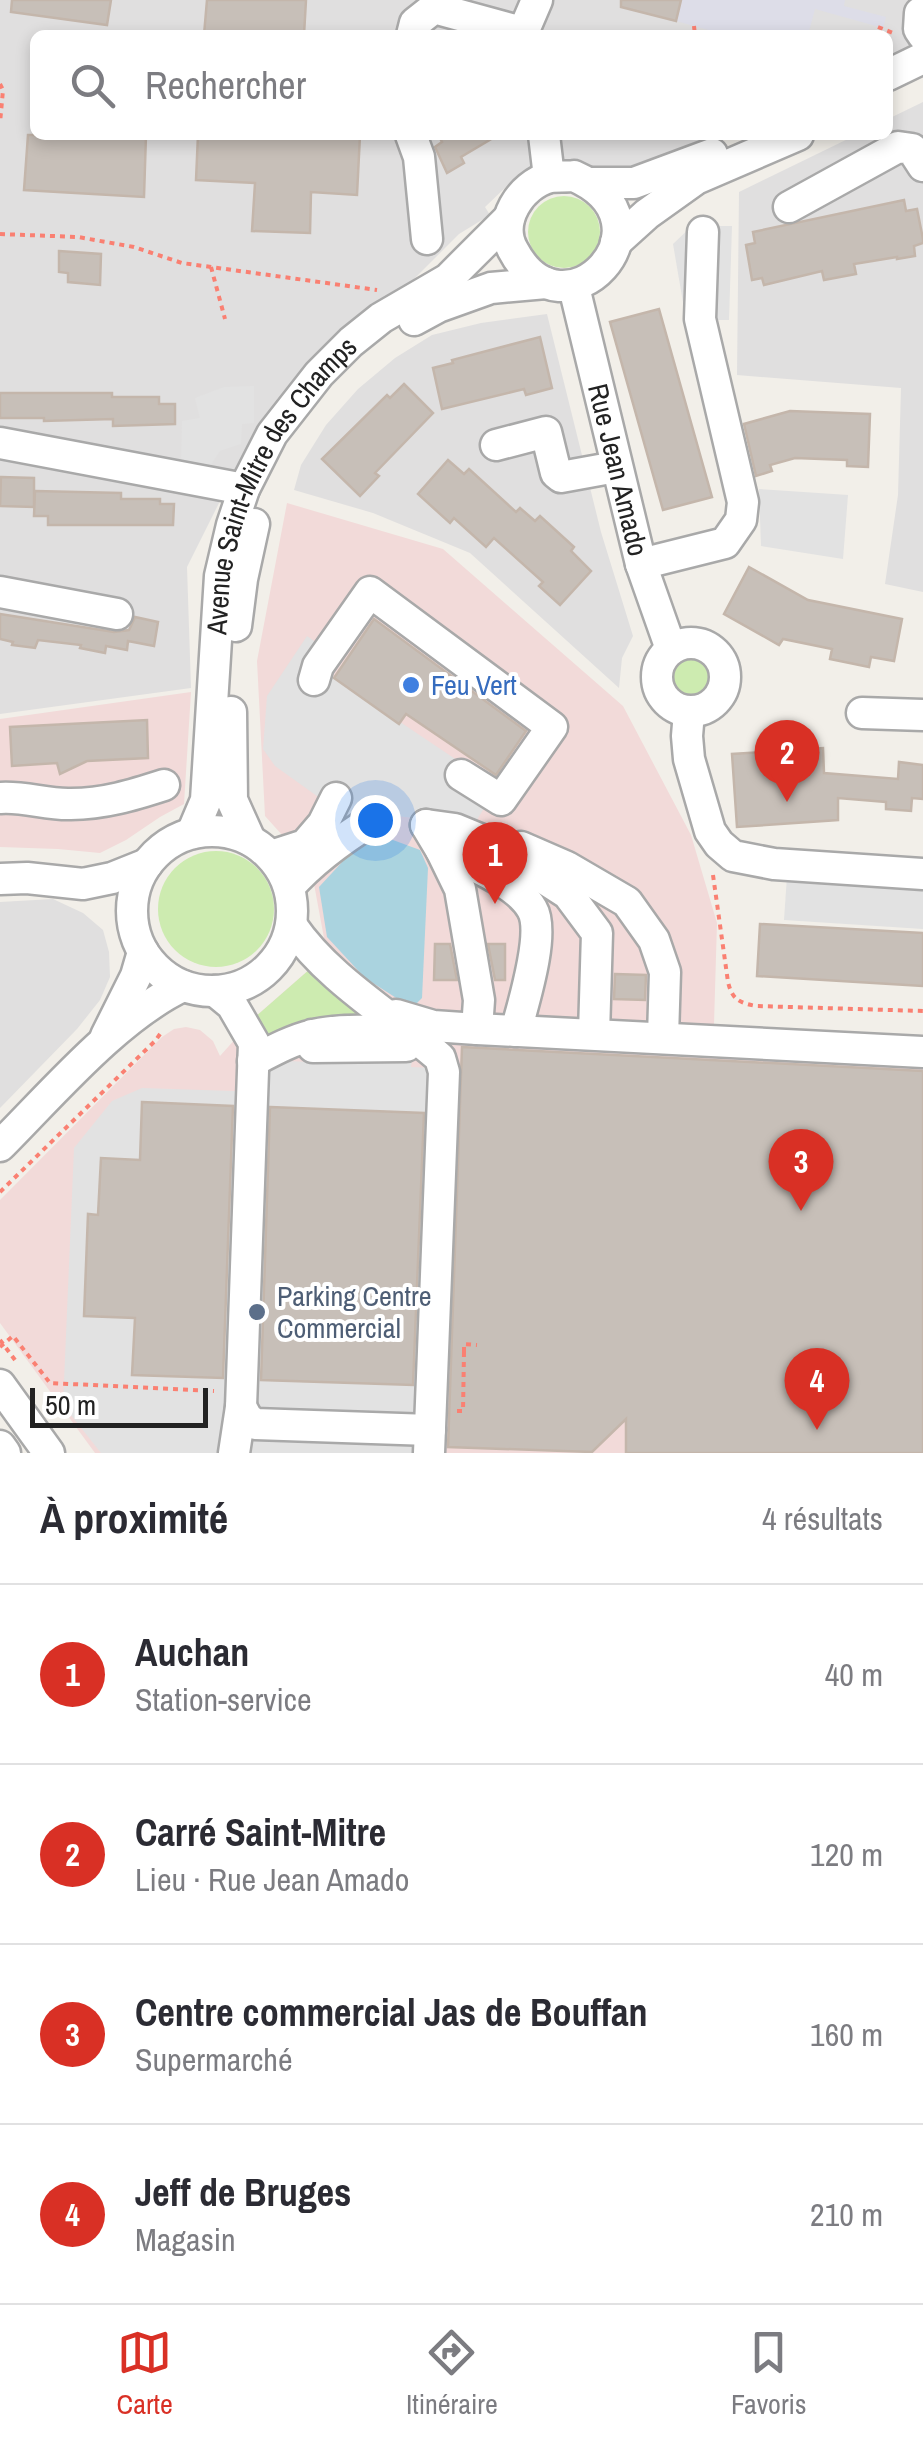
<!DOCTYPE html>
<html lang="fr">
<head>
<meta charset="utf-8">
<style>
  :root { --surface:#fff; --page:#f7f7f7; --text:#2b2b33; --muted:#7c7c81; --line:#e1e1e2; --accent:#d93025 }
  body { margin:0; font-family:"Archivo Narrow",sans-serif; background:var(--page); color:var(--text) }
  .scale { position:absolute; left:30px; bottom:25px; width:178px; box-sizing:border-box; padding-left:10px; border:5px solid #222; border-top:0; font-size:28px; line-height:35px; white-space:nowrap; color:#222; -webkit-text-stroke:8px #fff; paint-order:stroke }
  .you { position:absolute; left:375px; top:820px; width:35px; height:35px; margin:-25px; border:8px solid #fff; border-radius:50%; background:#1a73e8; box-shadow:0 0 0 15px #1a73e833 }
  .badge { display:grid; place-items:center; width:65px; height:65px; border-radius:50%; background:var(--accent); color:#fff; font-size:32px; font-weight:700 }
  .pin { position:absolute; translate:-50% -82px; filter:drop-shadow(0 2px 5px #0008) }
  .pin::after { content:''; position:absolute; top:52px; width:35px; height:30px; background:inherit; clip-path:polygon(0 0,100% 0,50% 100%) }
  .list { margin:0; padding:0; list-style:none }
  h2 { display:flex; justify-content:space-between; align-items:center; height:130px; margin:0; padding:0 40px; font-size:42px }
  h2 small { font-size:32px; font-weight:400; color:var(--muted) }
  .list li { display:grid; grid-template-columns:65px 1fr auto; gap:30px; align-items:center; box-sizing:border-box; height:180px; padding:0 40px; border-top:2px solid var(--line) }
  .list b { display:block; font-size:38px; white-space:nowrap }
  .list p { margin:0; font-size:32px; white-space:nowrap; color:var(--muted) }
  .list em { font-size:32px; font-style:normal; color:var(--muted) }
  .icon { flex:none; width:55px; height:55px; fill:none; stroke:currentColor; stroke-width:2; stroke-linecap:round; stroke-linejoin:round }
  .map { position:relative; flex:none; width:923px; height:1453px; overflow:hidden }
  .search { position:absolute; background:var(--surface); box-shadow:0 5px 15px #0003; left:30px; right:30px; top:30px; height:110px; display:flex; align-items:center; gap:25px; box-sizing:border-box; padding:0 35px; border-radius:15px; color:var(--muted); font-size:38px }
  .sheet { height:850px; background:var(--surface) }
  nav { display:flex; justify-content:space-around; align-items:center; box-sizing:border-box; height:140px; border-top:2px solid var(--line); background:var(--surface); font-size:28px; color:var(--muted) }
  nav a { display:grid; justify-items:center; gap:5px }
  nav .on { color:var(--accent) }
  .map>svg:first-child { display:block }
  .residential { fill:#e0dfdf }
  .commercial { fill:#f2dad9 }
  .grass { fill:#cdebb0 }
  .parking { fill:#e2e2e2 }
  .plaza { fill:#dddde8 }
  .water { fill:#aad3df }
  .building { fill:#c7bfb8; stroke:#c4b6ab; stroke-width:2.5 }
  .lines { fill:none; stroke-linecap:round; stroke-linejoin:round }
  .minor-casing { stroke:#a9a9a9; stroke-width:35 }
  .path { stroke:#fa8072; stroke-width:4; stroke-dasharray:5 5; stroke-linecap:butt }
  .minor { stroke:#fff; stroke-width:30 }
  .shop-dot { fill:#3f7fe0; stroke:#fff; stroke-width:4 }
  .service-dot { fill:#5c6f8a; stroke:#fff; stroke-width:4 }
  .labels { text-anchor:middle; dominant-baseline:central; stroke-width:8; stroke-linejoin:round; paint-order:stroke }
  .street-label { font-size:28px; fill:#222; stroke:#fff }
  .shop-label { font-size:28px; fill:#366cbe; stroke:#fff; text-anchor:start }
  .service-label { font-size:28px; fill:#4e5e75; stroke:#fff; text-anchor:start }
</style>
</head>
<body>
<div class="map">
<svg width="923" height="1453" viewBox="0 0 923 1453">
  <rect width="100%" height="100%" fill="#f2efe9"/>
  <!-- residential -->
  <g class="residential">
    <polygon points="0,0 923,0 923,42 888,59 888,35 35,35 35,135 727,135 667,163 508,185 485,207 490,215 459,234 248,445 187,567 191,688 0,714"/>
    <polygon points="923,102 923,592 885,584 898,495 901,388 737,375 739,192 856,135 888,135 888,119"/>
    <polygon points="547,314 601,532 633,636 622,658 619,688 470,553 373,513 294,490 301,465 326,425 358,389 395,358 432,335 481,323"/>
    <polygon points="53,899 83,913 103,930 109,952 110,977 100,1000 77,1029 0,1108 0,902"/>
  </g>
  <!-- commercial -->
  <g class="commercial">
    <polygon points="287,503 443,549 623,706 691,835 717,923 714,1024 850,1035 923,1037 923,1453 95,1453 0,1323 0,1200 162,1037 174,1029 186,1027 200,1030 213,1041 220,1056 254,1018 310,969 324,938 314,884 301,856 265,816 257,661"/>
    <polygon points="191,692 184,804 160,817 126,840 100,853 58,849 0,847 0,719"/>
  </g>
  <!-- grass -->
  <g class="grass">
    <circle cx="564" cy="232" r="36"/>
    <circle cx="691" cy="677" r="22"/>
    <circle cx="216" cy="909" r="58"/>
    <polygon points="310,969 363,1016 276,1039 263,1031 254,1018"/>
  </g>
  <!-- parking -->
  <g class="parking">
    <polygon points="692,226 732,226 729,320 686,320 673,244"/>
    <polygon points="254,386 254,423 242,424 241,444 220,451 209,468 181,464 182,421 200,418 195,398 224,387"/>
    <polygon points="759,489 848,495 843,559 761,546"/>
    <polygon points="307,636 340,659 330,675 497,787 475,823 422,819 356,811 343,820 342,814 275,766 263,749 267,696"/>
    <polygon points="787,876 923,885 923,929 784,920"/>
    <polygon points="342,1051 413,1054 411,1067 459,1069 441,1453 101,1453 63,1405 74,1148 112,1101 142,1088 260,1092 262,1060 337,1063"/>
  </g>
  <!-- plaza -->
  <polygon class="plaza" points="681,0 845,0 844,6 886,17 883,28 815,9 808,35 726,35 676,21"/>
  <!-- water -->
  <polygon class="water" points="393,840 420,850 428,868 422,998 412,1008 365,978 327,937 319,887 357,846"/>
  <!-- building -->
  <g class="building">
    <polygon points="12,0 111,0 107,25 11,12"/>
    <polygon points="207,0 306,0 304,35 204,35"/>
    <polygon points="621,0 681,0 676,21 621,7"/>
    <polygon points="28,135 146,135 144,197 24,190"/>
    <polygon points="198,135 360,135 357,195 311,192 310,233 252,231 255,183 196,180"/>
    <polygon points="438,135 498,135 461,157 464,163 447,173 435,147 442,142"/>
    <polygon points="904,200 906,211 917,209 923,239 923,243 914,246 915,256 897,259 897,257 854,264 856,274 824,280 822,271 764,285 762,278 752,280 746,245 755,243 753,232"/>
    <polygon points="59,251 101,254 100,285 68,282 68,273 59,272"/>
    <polygon points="659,309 712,497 663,510 610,322"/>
    <polygon points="540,337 552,388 526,395 524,389 442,409 433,368 453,363 452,360"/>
    <polygon points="404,384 433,413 375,473 379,476 360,496 322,459 387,395 390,398"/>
    <polygon points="0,393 112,393 112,397 159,397 159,404 175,404 175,424 113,426 113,419 44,421 44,418 0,418"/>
    <polygon points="790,411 870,414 868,467 847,466 847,460 795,458 770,465 772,471 756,476 744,424"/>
    <polygon points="448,460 464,474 469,469 516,512 520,508 535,521 540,516 574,547 571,551 591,571 560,605 539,586 543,582 494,538 486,547 454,518 450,523 418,494"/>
    <polygon points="1,477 34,478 34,507 0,506"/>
    <polygon points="35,491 121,493 121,499 160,499 160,504 174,504 173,525 48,525 48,516 34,516"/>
    <polygon points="749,567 808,600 902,619 894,661 871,657 869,667 830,659 832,649 783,639 779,645 724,614"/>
    <polygon points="0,614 114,632 129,630 135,617 158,622 154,646 128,641 127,650 106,646 105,653 80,648 81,645 38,640 35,648 12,645 13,642 0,639"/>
    <polygon points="374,619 526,731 496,775 406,714 399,724 334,678"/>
    <polygon points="147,720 148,758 87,761 60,774 57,763 12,766 10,727"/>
    <polygon points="823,748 824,773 898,779 899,762 923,765 923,799 912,798 911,811 886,809 886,802 838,798 838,820 737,827 732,754"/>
    <polygon points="760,924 923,933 923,986 757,976"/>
    <polygon points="435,944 450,944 457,980 434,980"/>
    <polygon points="488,944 505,944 505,980 495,980"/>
    <polygon points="615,974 646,975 645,1000 614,999"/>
    <polygon points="462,1047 923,1071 923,1453 626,1453 626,1419 592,1452 448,1447"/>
    <polygon points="142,1102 233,1106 223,1378 132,1375 135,1318 84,1316 88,1214 98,1215 101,1158 140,1160"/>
    <polygon points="270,1107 424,1113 413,1385 261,1380"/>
  </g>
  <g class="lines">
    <!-- minor casing -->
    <g class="minor-casing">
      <g id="minor">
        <polyline points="920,13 919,29 923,35"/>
        <polyline points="412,35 415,23 434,8 522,32"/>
        <polyline points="522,35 537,0"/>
        <polyline points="888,75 923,58"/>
        <polyline points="411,135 419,157 427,239"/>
        <polyline points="544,135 549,177"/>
        <path d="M 574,176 C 681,223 564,347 513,250 C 497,222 520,185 550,177 C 557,176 567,177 574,176 Z"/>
        <polyline points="590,183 634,183 712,154"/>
        <polyline points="789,207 898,147 912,149 923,166"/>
        <polyline points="616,242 647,214 696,179 798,135"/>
        <path id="s1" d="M 574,287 L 641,564 L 671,649"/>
        <polyline points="414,320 438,307 491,288 546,283"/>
        <polyline points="0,443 244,489"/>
        <polyline points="496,445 546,432 556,473 561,477 616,467"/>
        <polyline points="641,564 725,543 741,520 743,502 700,319 703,232"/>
        <polyline points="0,592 117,614"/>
        <polyline points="236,626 242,579 254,524"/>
        <circle cx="691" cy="677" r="34"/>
        <polyline points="314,680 318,666 370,592 552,727 501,800 461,775"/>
        <polyline points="231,712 232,800 250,840"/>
        <polyline points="689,712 687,736 689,759 710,831 719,844 733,856 774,864 923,874"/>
        <polyline points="862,713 923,715"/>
        <path d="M 0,798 C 24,796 47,805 71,804 C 104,804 133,795 164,785"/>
        <polyline points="426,825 455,829 489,843 568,894 597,933 594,1034"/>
        <circle cx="212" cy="911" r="80"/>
        <path id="s2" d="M 192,833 L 206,800 L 220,576 L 232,525 L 244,489 L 272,434 L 319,374 L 351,342 L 381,318 L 448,279 L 509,218"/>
        <polyline points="521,847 567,867 627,902 654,940 665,972 663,1037"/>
        <path d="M 441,850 C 468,864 517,882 532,909 C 546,933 523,1004 516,1031"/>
        <polyline points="271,856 305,845 323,824 336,798"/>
        <polyline points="0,879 27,878 83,884 112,878 147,864"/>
        <path d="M 289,887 C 314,859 342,839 373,820"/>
        <path d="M 292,926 C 329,980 391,1015 440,1058 L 444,1072 L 429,1453"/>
        <polyline points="215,991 232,1005 254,1043 241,1407 234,1453"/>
        <polyline points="396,1015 433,1026 477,1029 479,1000 460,889 441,850 426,825"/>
        <polyline points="477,1029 923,1052"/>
        <polyline points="106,1036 136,976 143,952"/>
        <path d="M 253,1061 C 272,1051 292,1040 313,1035 C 345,1028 379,1031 411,1034 L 406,1046 L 313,1047 L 312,1035"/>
        <path d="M 0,1146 C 52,1094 117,1017 183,986"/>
        <polyline points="0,1385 49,1453"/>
        <polyline points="241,1407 247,1418 255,1424 430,1430"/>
        <polyline points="0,1446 5,1453"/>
      </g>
    </g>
    <!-- path -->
    <g class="path">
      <polyline points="694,26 695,35"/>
      <polyline points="878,27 893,33"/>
      <polyline points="0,84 3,90 0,123"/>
      <polyline points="0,234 78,237 134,247 182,263 377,290"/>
      <polyline points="211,267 225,319"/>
      <path d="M 713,875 L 728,982 C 732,999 739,1003 756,1006 L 923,1011"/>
      <polyline points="0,1192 155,1041 163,1030"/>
      <polyline points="0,1340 15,1360"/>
      <polyline points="0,1347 13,1336 50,1383 214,1391"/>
      <polyline points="464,1352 464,1344 477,1345"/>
      <polyline points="457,1411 463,1411 464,1352"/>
    </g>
    <!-- minor -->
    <use href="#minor" class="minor"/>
  </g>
  <!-- markers -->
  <circle class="shop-dot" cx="411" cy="685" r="10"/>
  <circle class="service-dot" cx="257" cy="1312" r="10"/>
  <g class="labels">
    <!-- street labels -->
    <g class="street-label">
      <text stroke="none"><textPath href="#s1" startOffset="188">Rue Jean Amado</textPath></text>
      <text stroke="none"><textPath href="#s2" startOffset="368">Avenue Saint-Mitre des Champs</textPath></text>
    </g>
    <!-- shop labels -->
    <g class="shop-label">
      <text x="431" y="685">Feu Vert</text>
    </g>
    <!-- service labels -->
    <g class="service-label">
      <text x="277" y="1296">Parking Centre<tspan x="277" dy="32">Commercial</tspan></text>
    </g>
  </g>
</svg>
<div class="scale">50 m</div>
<div class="you"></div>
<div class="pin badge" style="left:495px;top:904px">1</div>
<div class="pin badge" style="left:787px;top:802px">2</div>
<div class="pin badge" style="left:801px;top:1211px">3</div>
<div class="pin badge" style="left:817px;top:1430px">4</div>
<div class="search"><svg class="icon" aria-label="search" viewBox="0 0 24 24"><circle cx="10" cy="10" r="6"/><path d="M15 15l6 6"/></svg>Rechercher</div>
</div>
<section class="sheet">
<h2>À proximité<small>4 résultats</small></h2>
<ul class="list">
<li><span class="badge">1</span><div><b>Auchan</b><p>Station-service</p></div><em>40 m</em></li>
<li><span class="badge">2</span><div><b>Carré Saint-Mitre</b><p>Lieu · Rue Jean Amado</p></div><em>120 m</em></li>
<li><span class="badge">3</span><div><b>Centre commercial Jas de Bouffan</b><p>Supermarché</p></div><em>160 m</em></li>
<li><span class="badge">4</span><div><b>Jeff de Bruges</b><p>Magasin</p></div><em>210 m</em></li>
</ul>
</section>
<nav>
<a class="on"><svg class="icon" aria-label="map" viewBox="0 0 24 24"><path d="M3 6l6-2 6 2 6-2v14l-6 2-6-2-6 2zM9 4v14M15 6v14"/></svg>Carte</a>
<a><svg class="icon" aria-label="directions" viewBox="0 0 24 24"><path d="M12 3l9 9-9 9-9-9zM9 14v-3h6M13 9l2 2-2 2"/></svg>Itinéraire</a>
<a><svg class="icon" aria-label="saved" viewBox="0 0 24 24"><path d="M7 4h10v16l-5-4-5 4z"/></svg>Favoris</a>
</nav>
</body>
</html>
